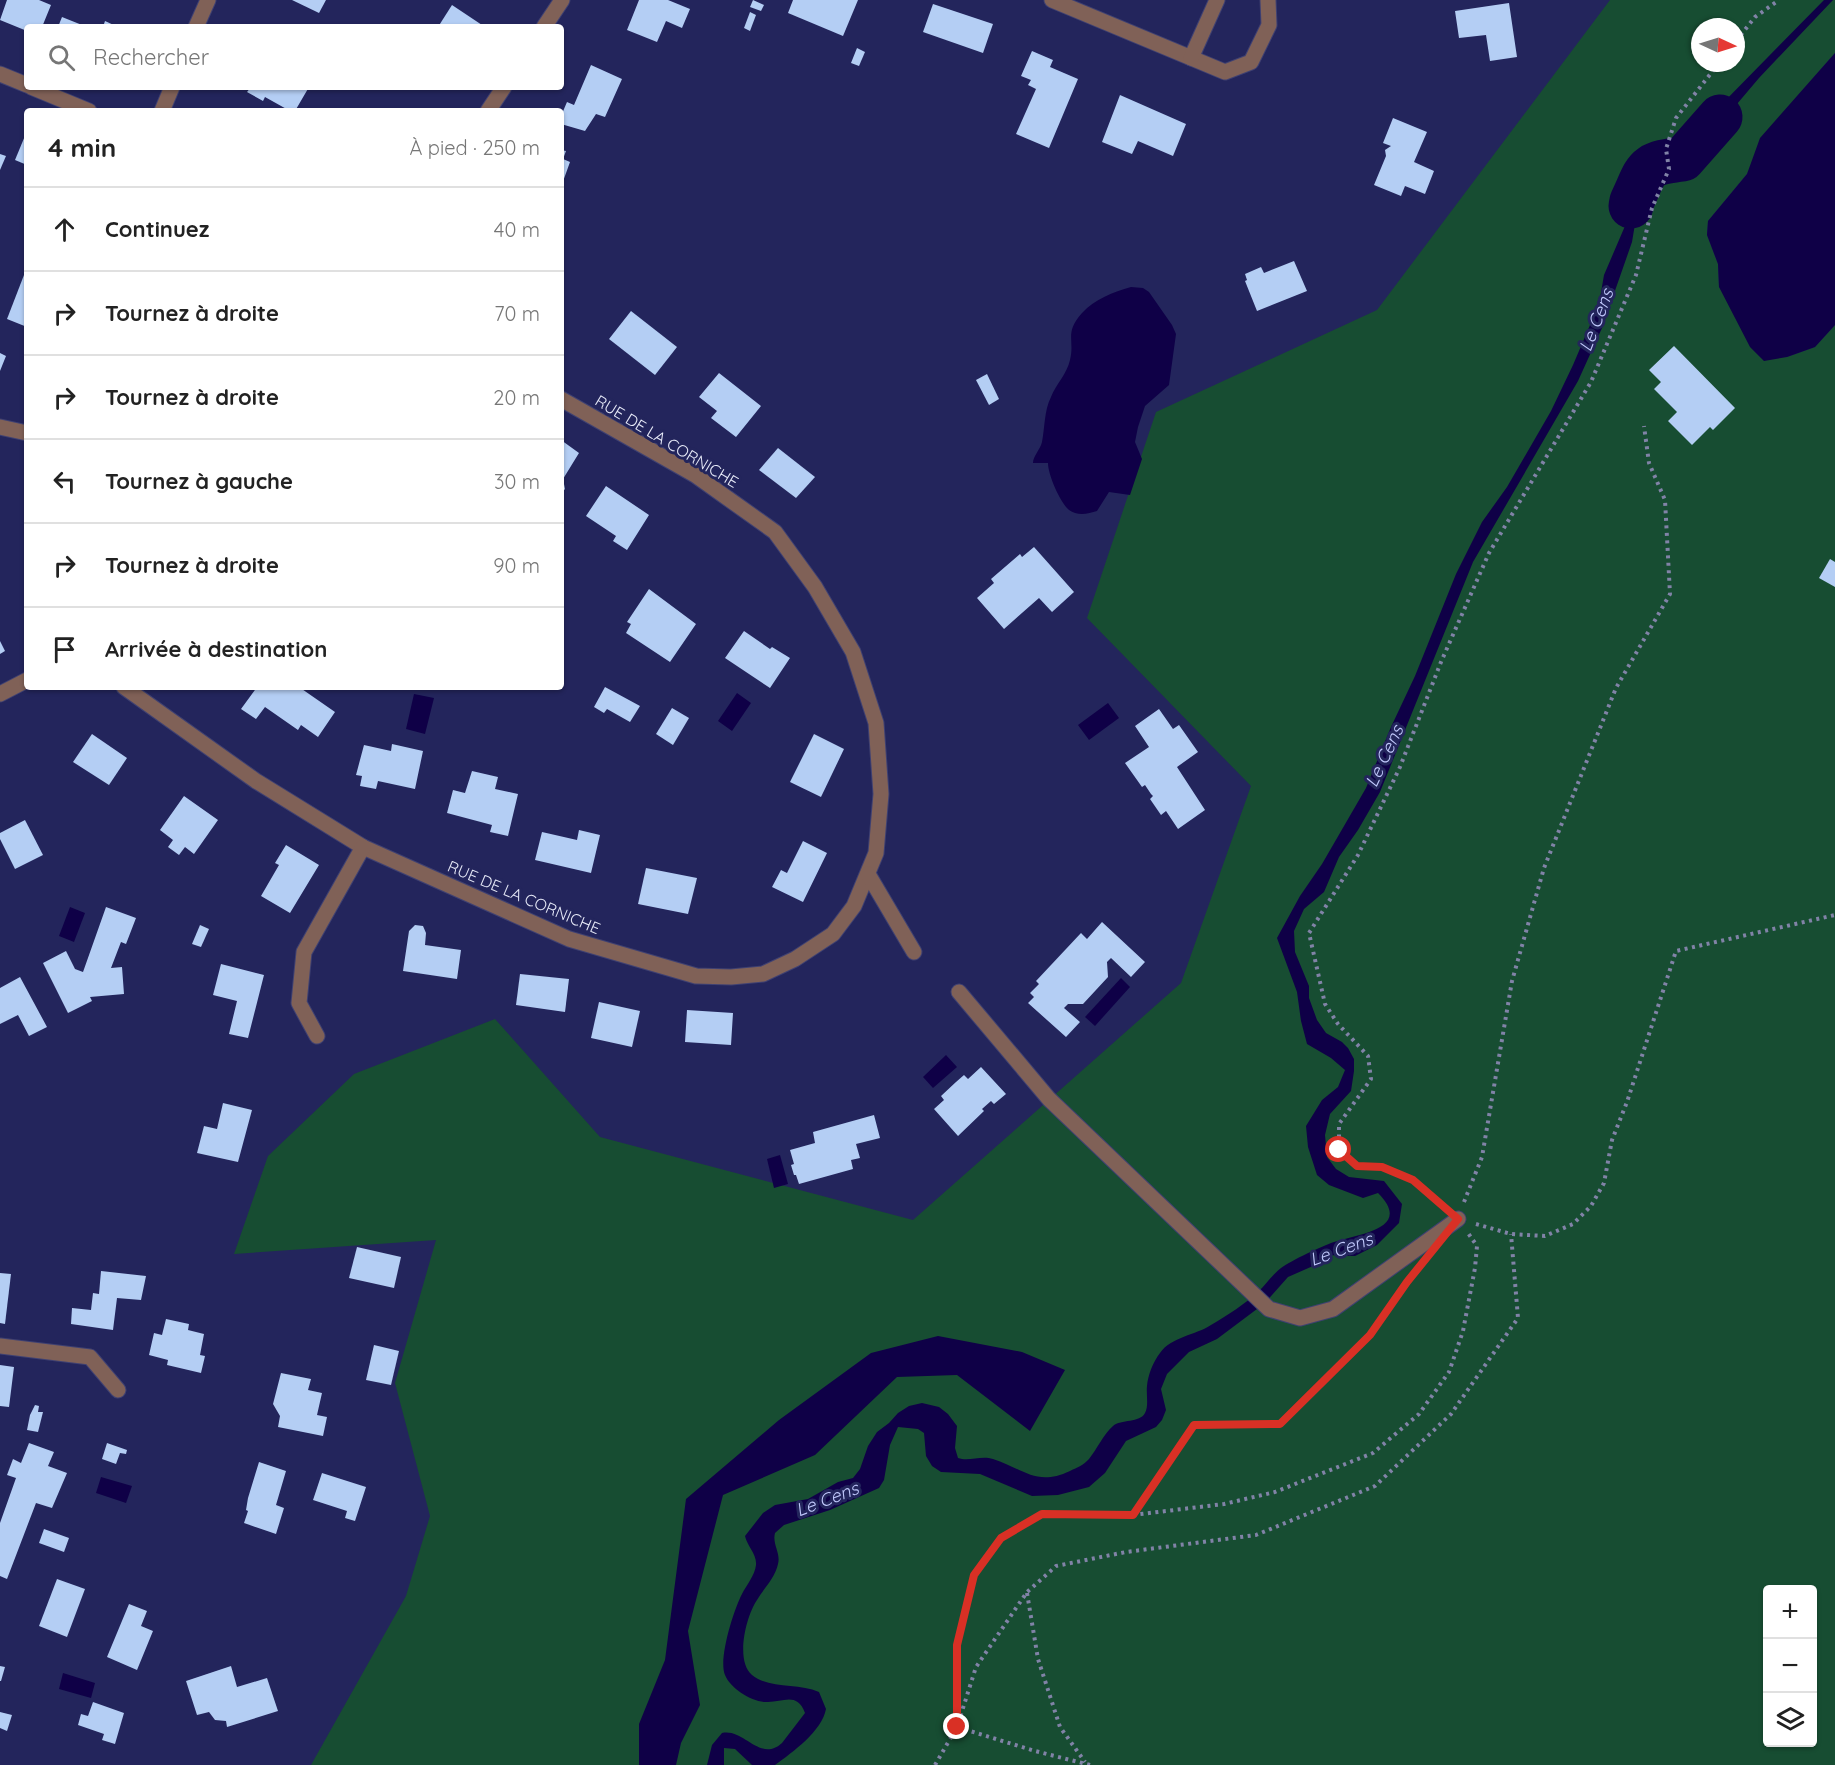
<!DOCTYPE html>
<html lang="fr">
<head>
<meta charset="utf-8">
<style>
  :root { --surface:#fff; --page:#f6f6f6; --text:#222; --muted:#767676; --line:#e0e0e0 }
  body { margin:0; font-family:Quicksand,sans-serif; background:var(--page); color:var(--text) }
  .controls { position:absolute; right:18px; bottom:18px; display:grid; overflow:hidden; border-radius:6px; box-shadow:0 2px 4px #0004 }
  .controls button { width:54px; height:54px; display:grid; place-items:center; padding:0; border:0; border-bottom:2px solid var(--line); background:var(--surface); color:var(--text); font:30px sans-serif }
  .compass { position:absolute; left:1691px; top:18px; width:54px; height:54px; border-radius:50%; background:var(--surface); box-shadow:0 2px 4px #0004; rotate:94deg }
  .stop { position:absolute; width:18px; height:18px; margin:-14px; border:4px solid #d93025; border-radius:50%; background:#fff }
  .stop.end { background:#d93025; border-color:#fff; box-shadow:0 2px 6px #0008 }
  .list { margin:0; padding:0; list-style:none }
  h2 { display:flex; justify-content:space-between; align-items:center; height:78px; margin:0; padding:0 24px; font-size:26px }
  h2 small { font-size:20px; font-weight:400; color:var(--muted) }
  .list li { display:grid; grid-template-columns:39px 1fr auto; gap:18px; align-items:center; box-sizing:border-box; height:84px; padding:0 24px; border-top:2px solid var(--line) }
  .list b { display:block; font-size:22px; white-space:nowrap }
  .list em { font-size:20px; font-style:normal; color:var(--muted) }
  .icon { flex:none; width:33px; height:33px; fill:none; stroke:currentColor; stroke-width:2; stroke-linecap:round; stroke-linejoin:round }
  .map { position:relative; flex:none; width:1835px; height:1765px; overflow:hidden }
  .search { position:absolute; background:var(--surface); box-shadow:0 2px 4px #0004; left:24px; top:24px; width:540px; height:66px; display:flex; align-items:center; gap:15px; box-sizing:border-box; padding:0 21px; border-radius:6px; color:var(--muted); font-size:22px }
  .panel { position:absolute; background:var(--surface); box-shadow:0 2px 4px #0004; left:24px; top:108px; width:540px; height:582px; border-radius:6px }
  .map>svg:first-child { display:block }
  .green { fill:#174d32; fill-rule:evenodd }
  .water { fill:#0f0047 }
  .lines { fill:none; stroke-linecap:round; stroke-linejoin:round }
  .river { stroke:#0f0047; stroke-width:45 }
  .building { fill:#b4cef4 }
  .street-casing { stroke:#3f4172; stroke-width:17 }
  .path { stroke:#8183a7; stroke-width:4; stroke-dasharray:3 4.5; stroke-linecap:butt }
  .street { stroke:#806157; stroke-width:15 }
  .route { stroke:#d93025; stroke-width:8 }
  .labels { text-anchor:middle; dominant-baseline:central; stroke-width:6; stroke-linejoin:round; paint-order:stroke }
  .street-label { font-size:16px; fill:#e8ebf9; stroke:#23255c }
  .water-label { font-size:18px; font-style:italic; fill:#c2cafd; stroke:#23255c }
</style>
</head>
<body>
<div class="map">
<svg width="1835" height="1765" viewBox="0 0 1835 1765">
  <rect width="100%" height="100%" fill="#23255c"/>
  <!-- green -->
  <path class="green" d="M 1610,0 L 1835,0 L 1835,53 L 1794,100 L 1752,162 L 1747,174 L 1708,221 L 1707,235 L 1718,264 L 1719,287 L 1787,357 L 1815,347 L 1835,325 L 1835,1765 L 311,1765 L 406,1596 L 430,1516 L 395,1383 L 436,1240 L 234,1254 L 268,1156 L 354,1074 L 495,1019 L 600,1137 L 913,1220 L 1181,983 L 1251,786 L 1087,618 L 1156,412 L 1377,310 ZM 1700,27 L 1736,27 L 1736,63 L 1700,63 ZM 1768,1590 L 1812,1590 L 1812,1742 L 1768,1742 Z"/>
  <!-- water -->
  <g class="water">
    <polygon points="1824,0 1833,0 1759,78 1687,163 1678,168 1675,156 1678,155 1718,108"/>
    <polygon points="1835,53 1835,325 1815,347 1787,357 1764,361 1750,347 1719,287 1718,264 1707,235 1708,221 1747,174 1760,138"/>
    <path d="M 1664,156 L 1666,165 L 1654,169 L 1645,180 L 1639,200 L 1632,242 L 1602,328 L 1578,381 L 1473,562 L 1380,792 L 1358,830 L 1339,857 L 1324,892 L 1304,909 L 1294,931 L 1295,952 L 1309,986 L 1309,998 L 1317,1020 L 1326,1033 L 1342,1042 L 1348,1048 L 1354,1059 L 1354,1071 L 1351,1091 L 1330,1114 L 1325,1135 L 1327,1157 L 1336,1169 L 1349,1177 L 1384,1181 L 1402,1204 L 1399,1223 L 1377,1245 L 1355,1256 L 1326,1255 L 1313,1266 L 1288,1277 L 1265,1303 L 1217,1339 L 1189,1352 L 1167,1374 L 1161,1389 L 1166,1410 L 1162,1420 L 1156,1427 L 1126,1441 L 1105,1473 L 1089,1487 L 1058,1495 L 1032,1496 L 980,1474 L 941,1472 L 932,1466 L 926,1456 L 924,1433 L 918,1429 L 898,1427 L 890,1445 L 884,1480 L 879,1488 L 830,1510 L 784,1525 L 775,1533 C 772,1544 781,1553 778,1564 C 775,1578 764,1588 757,1600 C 746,1616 735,1661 752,1675 C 768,1689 798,1683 819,1692 L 826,1709 C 822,1731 793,1752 775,1765 L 752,1765 L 735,1749 L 724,1748 L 724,1765 L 707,1765 L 712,1745 L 722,1733 C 744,1728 760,1763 782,1743 L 805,1713 C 797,1691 782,1703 766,1702 C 752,1702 730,1688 725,1675 C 718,1659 734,1609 742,1594 C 746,1586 755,1575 756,1565 C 757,1554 747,1546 745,1536 L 763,1513 L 775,1505 L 808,1499 L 838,1482 L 853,1478 L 860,1469 L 868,1446 L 877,1432 L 889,1423 L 898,1413 L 909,1406 L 922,1403 L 939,1407 L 948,1414 L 957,1426 L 955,1448 L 958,1458 C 969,1462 981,1455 993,1459 C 1024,1469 1036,1487 1070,1471 C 1076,1468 1084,1465 1089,1459 C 1097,1449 1103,1435 1113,1426 C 1121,1419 1140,1423 1145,1413 C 1149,1406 1146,1394 1147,1386 C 1148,1375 1153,1362 1160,1353 C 1171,1337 1196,1335 1211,1325 C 1228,1315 1245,1304 1259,1291 C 1267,1283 1273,1274 1281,1268 C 1292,1260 1322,1246 1334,1242 C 1358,1234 1414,1229 1378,1193 L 1363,1198 L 1329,1185 L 1317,1175 L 1308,1147 L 1306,1126 L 1322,1100 L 1338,1087 L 1345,1070 L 1331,1058 L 1307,1044 L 1301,1021 L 1297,992 L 1277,938 L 1300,896 L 1322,864 L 1366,788 L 1391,727 L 1415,676 L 1456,574 L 1482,522 L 1507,487 L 1551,411 L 1573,365 L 1599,304 L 1604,275 L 1625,226 L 1627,201 L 1634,176 L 1648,162 Z"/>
    <path d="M 1131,287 L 1143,288 L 1149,292 L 1172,325 L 1176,334 L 1169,385 L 1145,406 L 1138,427 L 1135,442 L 1142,459 L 1130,495 L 1109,492 L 1097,511 C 1088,514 1077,516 1069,510 C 1060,502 1048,475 1048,463 L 1033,463 C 1033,456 1040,450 1042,442 C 1045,427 1044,411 1051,397 C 1056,384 1067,374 1070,360 C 1075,340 1064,333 1082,313 C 1095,299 1113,292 1131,287 Z"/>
    <polygon points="737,693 751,703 732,731 718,721"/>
    <polygon points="414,694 434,698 425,734 406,729"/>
    <polygon points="1108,703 1119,718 1089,740 1078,725"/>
    <polygon points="70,907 85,913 74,942 59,936"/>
    <polygon points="1121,978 1130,987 1095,1026 1085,1017"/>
    <polygon points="946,1055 957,1067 933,1088 923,1077"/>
    <polygon points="780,1155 788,1184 774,1188 767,1159"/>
    <polygon points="938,1336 1022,1352 1065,1370 1030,1431 957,1375 897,1377 815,1455 723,1495 688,1631 700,1705 681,1743 676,1765 639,1765 639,1724 665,1660 686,1499 779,1420 871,1353"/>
    <polygon points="101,1477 132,1486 126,1503 96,1493"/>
    <polygon points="63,1673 95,1683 91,1698 59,1689"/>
  </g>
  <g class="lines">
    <!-- river -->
    <path class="river" d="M 1631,206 L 1632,201 C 1648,167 1643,164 1683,159 L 1720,117"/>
  </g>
  <!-- building -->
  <g class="building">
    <polygon points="7,0 39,0 51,5 42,27 27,27 27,31 0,20"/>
    <polygon points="292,0 326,0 319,13"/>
    <polygon points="639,0 668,0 690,9 682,28 666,21 657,42 627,30"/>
    <polygon points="753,0 764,5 761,11 750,7"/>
    <polygon points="793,0 858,0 843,36 788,13"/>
    <polygon points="1509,3 1517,57 1490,61 1486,35 1459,38 1455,11"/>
    <polygon points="933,4 993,24 983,53 923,32"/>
    <polygon points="452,5 485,27 438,27"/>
    <polygon points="750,12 756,15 750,31 744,28"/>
    <polygon points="62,17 87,27 58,27"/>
    <polygon points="105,21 118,27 103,27"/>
    <polygon points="857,48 865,52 859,66 851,63"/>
    <polygon points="1032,51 1053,60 1050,67 1078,79 1049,148 1016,134 1036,89 1028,85 1031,80 1021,76"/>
    <polygon points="591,65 622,79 605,117 596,114 585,131 561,124 561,116 567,102 574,105"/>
    <polygon points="251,87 309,87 295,111 290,111 265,97 263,101 247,92"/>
    <polygon points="1120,95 1186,124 1173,156 1138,141 1132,154 1102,142"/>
    <polygon points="1393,118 1427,132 1414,162 1434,171 1425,194 1405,186 1401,196 1374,185 1386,156 1385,150 1391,146 1383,143"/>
    <polygon points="27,131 27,165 15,160"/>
    <polygon points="561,150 566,151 563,159 570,162 561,187"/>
    <polygon points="0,154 6,156 0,170"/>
    <polygon points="1294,261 1307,291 1257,311 1245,281 1247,280 1245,274 1261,267 1264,273"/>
    <polygon points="24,275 27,276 27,327 7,319"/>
    <polygon points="631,311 677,347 655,375 609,339"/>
    <polygon points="1674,346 1735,408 1713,430 1710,427 1692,445 1668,421 1677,412 1654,389 1661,382 1649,370"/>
    <polygon points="0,353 6,356 0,371"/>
    <polygon points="719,373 761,406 736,437 711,418 717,411 699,397"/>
    <polygon points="987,374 999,399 989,405 976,380"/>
    <polygon points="561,440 579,453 563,479 565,489 561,494"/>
    <polygon points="778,448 815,477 796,498 759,470"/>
    <polygon points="606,486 649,515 627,550 613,541 616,536 586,516"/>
    <polygon points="1034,547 1074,592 1052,612 1039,598 1004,629 977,598 994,583 991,579 1020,554 1022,557"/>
    <polygon points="1830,559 1835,562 1835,587 1819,578"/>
    <polygon points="649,589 696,624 670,662 626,633 631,624 627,622"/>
    <polygon points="744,631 770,649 772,647 790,658 770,688 725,658"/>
    <polygon points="0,641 5,651 0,654"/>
    <polygon points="257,687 299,687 335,712 318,737 301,725 298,730 265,707 256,719 241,709"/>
    <polygon points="605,687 640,706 630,722 607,709 604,713 594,707"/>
    <polygon points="672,708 689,718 673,745 656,734"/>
    <polygon points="1159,709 1173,729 1179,725 1198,752 1177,767 1205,810 1178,829 1166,811 1161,815 1150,799 1153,796 1151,794 1145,785 1142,787 1125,763 1149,747 1135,726"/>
    <polygon points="92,734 127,758 109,785 73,762"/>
    <polygon points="814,734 844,749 821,797 790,782"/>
    <polygon points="392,744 423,751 415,789 378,781 376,789 360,786 362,776 356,775 364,745 391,751"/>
    <polygon points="472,771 498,777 495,789 518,794 508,836 490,832 492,825 447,813 453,790 465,793"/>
    <polygon points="184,796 218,820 194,854 185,847 179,855 168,847 173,840 160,830"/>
    <polygon points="25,820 43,855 15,869 0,839 0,833"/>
    <polygon points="579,830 600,835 591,873 535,860 542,832 577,840"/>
    <polygon points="803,841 827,853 803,902 772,887 781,870 787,873"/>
    <polygon points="286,845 319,865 290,913 261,896 279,865 275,863"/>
    <polygon points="646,868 697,878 688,914 638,904"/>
    <polygon points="106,907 136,918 126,944 121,942 111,968 122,967 124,994 90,997 92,1001 68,1013 43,963 66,951 75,969 83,972"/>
    <polygon points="1102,922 1145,962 1131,977 1111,958 1107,962 1108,977 1083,1004 1068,1004 1064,1008 1080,1022 1066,1037 1028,1003 1034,997 1030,993 1039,984 1036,981 1081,933 1087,939"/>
    <polygon points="200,925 209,929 201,947 192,944"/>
    <polygon points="415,925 423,926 426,933 425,945 461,950 457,979 403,971 409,931"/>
    <polygon points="221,964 264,975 248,1038 229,1034 237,1001 213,995"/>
    <polygon points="520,974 569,979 565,1012 516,1005"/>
    <polygon points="20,977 47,1027 29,1036 18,1015 0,1024 0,988"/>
    <polygon points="599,1002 640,1011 632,1047 591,1038"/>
    <polygon points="687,1010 733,1013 731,1045 685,1042"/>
    <polygon points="981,1067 1006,1094 994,1104 991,1101 982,1109 984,1111 958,1136 934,1109 944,1100 941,1096 956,1082 964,1075 968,1079"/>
    <polygon points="223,1103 252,1110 238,1162 197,1153 204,1126 217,1129"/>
    <polygon points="874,1115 880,1138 856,1144 860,1158 851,1160 853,1169 799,1184 796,1175 794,1175 791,1165 794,1164 790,1150 815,1143 813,1132"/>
    <polygon points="357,1247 401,1257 394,1288 349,1278"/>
    <polygon points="101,1271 146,1276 141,1300 117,1298 113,1330 71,1324 72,1308 91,1310 93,1293 99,1294"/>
    <polygon points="0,1273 11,1274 5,1324 0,1323"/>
    <polygon points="166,1319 189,1324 188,1330 204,1334 200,1355 205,1356 201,1373 167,1365 168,1360 149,1355 154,1333 162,1335"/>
    <polygon points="374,1345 399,1351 391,1385 366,1380"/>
    <polygon points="0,1365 14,1367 9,1407 0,1406"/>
    <polygon points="281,1373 311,1379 308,1390 322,1393 317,1415 327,1417 323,1436 278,1427 280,1416 273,1404"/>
    <polygon points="35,1405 39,1406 38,1412 43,1412 38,1432 27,1430 30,1415"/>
    <polygon points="29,1443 54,1452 48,1466 67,1473 52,1508 36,1503 7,1579 0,1576 0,1523 16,1478 7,1475 13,1459 21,1463"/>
    <polygon points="107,1443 127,1450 126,1454 120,1453 116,1464 102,1459"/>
    <polygon points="259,1462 286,1471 276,1505 284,1508 276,1534 244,1523 248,1511 246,1510 248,1498"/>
    <polygon points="322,1473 366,1487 355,1521 345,1518 347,1511 313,1500"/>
    <polygon points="44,1529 69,1538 64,1552 39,1543"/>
    <polygon points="57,1579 85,1589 67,1637 39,1626"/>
    <polygon points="129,1604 147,1611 141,1626 153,1631 137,1670 107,1657"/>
    <polygon points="0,1666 5,1667 1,1681 0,1681"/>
    <polygon points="231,1666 237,1687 267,1678 278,1711 227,1727 226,1721 215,1720 209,1712 197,1715 186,1681"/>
    <polygon points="93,1702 124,1713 115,1744 102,1740 104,1734 78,1725 81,1714 88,1716"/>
    <polygon points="0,1712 12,1715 7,1731 0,1728"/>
  </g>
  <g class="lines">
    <!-- street casing -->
    <g class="street-casing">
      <g id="street">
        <polyline points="1052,0 1225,72 1251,62 1269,25 1268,0"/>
        <polyline points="196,27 208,0"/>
        <polyline points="544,27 562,0"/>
        <polyline points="1191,58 1217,0"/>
        <polyline points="0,74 27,85"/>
        <polyline points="31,87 89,111"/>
        <polyline points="162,111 172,87"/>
        <polyline points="488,111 504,87"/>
        <polyline points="0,427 27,433"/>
        <polyline points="124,687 256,781 363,847 569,939 696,976 731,977 763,974 795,959 833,934 854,906 876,853 881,794 876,723 853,652 815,587 775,532 695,475 561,399"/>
        <polyline points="0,694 27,680"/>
        <polyline points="868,874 914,952"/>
        <polyline points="959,992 1049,1099 1269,1309 1300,1318 1333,1309 1458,1219"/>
        <polyline points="317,1036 299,1003 304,952 363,847"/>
        <polyline points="0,1346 90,1357 118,1390"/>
      </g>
    </g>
    <!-- path -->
    <g class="path">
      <polyline points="1736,41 1755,17 1779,0"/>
      <polyline points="1464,1202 1482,1157 1512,981 1544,868 1616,688 1670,594 1665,500 1649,463 1644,426"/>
      <polyline points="1443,1206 1413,1180 1382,1167 1357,1166 1339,1150 1339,1124 1371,1079 1368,1056 1338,1024 1325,1004 1309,933 1358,855 1400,767 1441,662 1489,553 1591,382 1636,275 1652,208 1669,169 1666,149 1676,118 1719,63"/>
      <polyline points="1476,1224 1511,1234 1545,1236 1573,1224 1591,1206 1604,1183 1612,1140 1627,1102 1676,951 1835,915"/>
      <polyline points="1133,1515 1224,1504 1275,1492 1373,1453 1419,1414 1449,1372 1463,1331 1475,1268 1477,1246 1468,1233"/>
      <polyline points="1027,1593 1038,1659 1060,1727 1085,1762"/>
      <polyline points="935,1765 957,1727 958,1645 974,1575 1001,1538 1042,1514 1133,1515 1194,1425 1280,1424 1370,1335 1408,1281"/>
      <polyline points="1090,1765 1035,1751 957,1727 976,1667 1027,1592 1056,1566 1126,1552 1256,1535 1375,1486 1451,1414 1518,1318 1511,1234"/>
    </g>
    <!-- street -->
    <use href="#street" class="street"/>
  </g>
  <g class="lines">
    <!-- route -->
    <polyline class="route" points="957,1727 957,1645 974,1575 1001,1538 1042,1514 1133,1515 1194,1425 1280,1424 1370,1335 1407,1282 1458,1219 1413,1180 1382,1167 1357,1166 1339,1150"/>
  </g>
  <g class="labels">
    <!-- street labels -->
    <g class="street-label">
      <text transform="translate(667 441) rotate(31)">RUE DE LA CORNICHE</text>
      <text transform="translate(524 897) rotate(23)">RUE DE LA CORNICHE</text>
    </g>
    <!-- water labels -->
    <g class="water-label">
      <text transform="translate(1596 320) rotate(-69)">Le Cens</text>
      <text transform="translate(1384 756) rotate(-65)">Le Cens</text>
      <text transform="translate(1341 1249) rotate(-20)">Le Cens</text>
      <text transform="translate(827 1499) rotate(-21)">Le Cens</text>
    </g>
  </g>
</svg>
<div class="controls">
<button>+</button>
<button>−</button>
<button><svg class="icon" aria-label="layers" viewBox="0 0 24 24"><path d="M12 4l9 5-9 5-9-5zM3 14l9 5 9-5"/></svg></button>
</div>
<svg class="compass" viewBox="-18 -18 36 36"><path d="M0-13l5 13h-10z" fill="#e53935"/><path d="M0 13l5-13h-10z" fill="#767676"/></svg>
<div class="stop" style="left:1339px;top:1150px"></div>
<div class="stop end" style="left:957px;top:1727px"></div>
<div class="search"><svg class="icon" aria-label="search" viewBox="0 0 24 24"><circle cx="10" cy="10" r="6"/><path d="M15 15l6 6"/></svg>Rechercher</div>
<section class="panel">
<h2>4 min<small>À pied · 250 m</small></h2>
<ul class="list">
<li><svg class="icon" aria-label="ahead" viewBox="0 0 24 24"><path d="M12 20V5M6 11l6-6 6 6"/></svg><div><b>Continuez</b></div><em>40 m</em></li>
<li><svg class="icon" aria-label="right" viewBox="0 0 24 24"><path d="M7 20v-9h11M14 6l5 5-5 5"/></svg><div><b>Tournez à droite</b></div><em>70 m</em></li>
<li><svg class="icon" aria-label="right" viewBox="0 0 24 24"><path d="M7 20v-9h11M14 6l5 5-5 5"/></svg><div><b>Tournez à droite</b></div><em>20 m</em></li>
<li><svg class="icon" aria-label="left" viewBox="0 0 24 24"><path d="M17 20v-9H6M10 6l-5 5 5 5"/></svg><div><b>Tournez à gauche</b></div><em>30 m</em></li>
<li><svg class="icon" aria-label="right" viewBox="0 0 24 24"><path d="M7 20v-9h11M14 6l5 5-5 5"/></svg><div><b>Tournez à droite</b></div><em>90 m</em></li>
<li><svg class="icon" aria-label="arrive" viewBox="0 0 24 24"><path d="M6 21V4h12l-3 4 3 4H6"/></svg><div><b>Arrivée à destination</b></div></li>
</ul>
</section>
</div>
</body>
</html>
